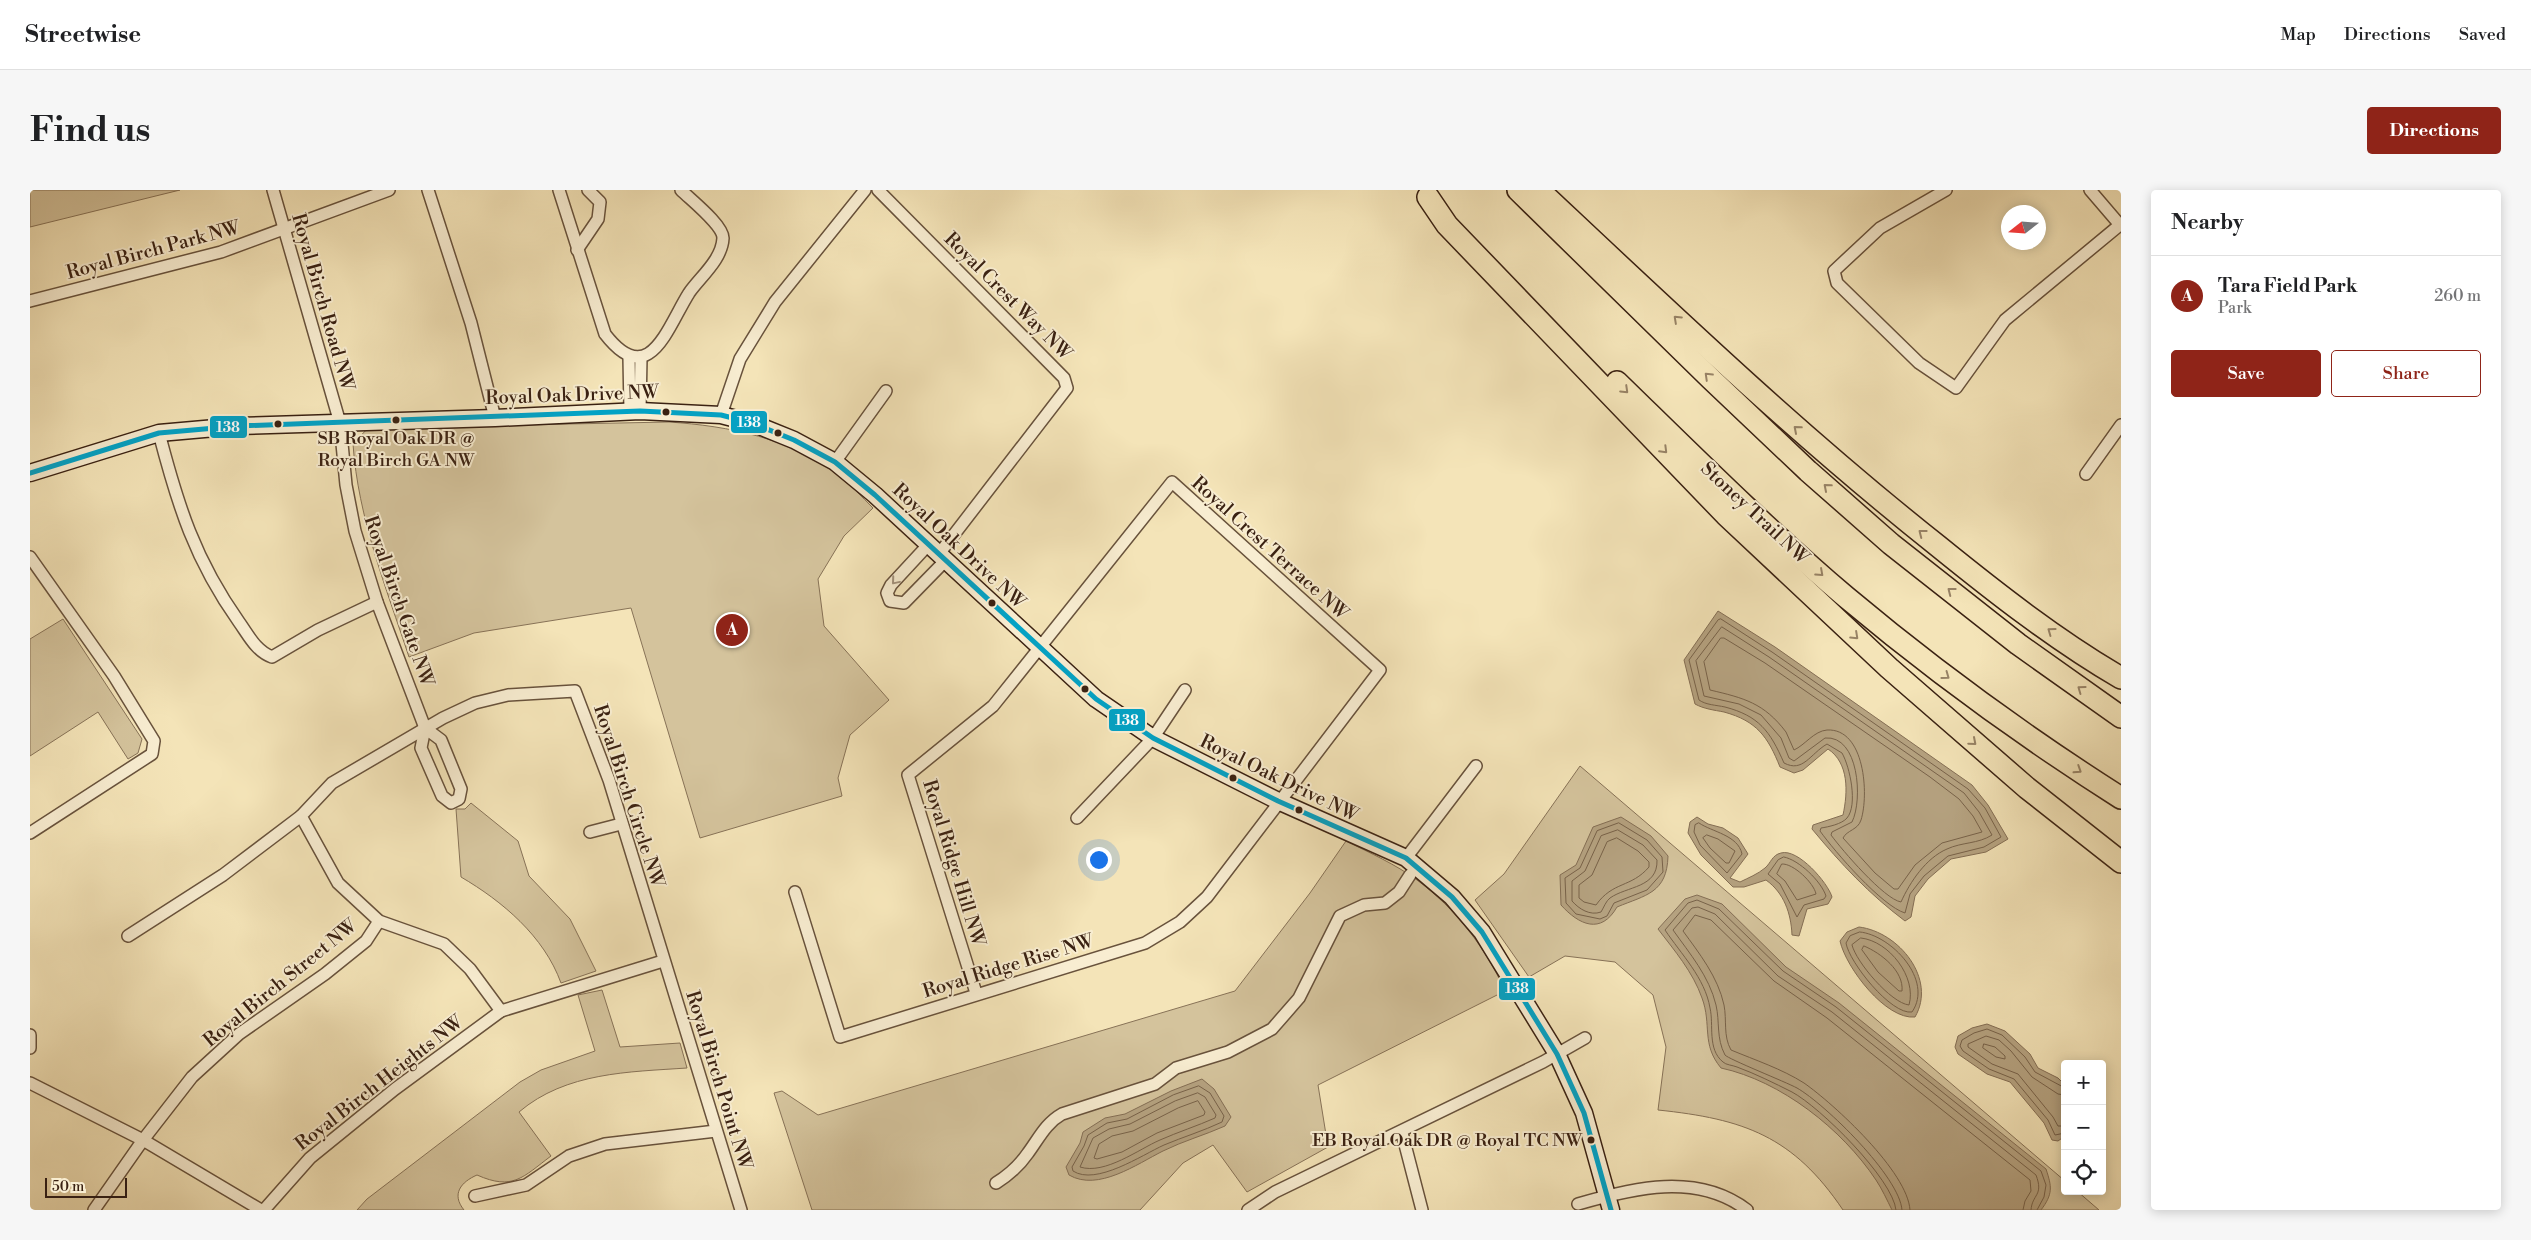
<!DOCTYPE html>
<html lang="en">
<head>
<meta charset="utf-8">
<style>
  :root { --surface:#fff; --page:#f6f6f6; --text:#202124; --muted:#757577; --line:#e0e0e0; --accent:#8f2418 }
  body { margin:0; font-family:"Libre Bodoni",serif; background:var(--page); color:var(--text) }
  .controls { position:absolute; right:15px; bottom:15px; display:grid; overflow:hidden; border-radius:5px; box-shadow:0 2px 12px #0003 }
  .controls button { width:45px; height:45px; display:grid; place-items:center; padding:0; border:0; border-bottom:1px solid var(--line); background:var(--surface); color:var(--text); font:25px sans-serif }
  .compass { position:absolute; left:1971px; top:15px; width:45px; height:45px; border-radius:50%; background:var(--surface); box-shadow:0 2px 12px #0003; rotate:253deg }
  .scale { position:absolute; left:15px; bottom:12px; width:82px; box-sizing:border-box; padding-left:5px; border:2px solid #3a2112; border-top:0; font-size:14px; line-height:18px; white-space:nowrap; color:#3a2112; -webkit-text-stroke:4px #f8edd1; paint-order:stroke }
  .you { position:absolute; left:1068px; top:669px; width:18px; height:18px; margin:-12px; border:4px solid #fff; border-radius:50%; background:#1a73e8; box-shadow:0 0 0 8px #1a73e833 }
  .badge { display:grid; place-items:center; width:32px; height:32px; border-radius:50%; background:var(--accent); color:#fff; font-size:16px; font-weight:700 }
  .pin { position:absolute; translate:-50% -50%; border:2px solid #fff; box-shadow:0 1px 5px #0006 }
  .list { margin:0; padding:0; list-style:none }
  h2 { display:flex; justify-content:space-between; align-items:center; height:65px; margin:0; padding:0 20px; font-size:21px }
  h2 small { font-size:16px; font-weight:400; color:var(--muted) }
  .list li { display:grid; grid-template-columns:32px 1fr auto; gap:15px; align-items:center; box-sizing:border-box; height:80px; padding:0 20px; border-top:1px solid var(--line) }
  .list b { display:block; font-size:19px; white-space:nowrap }
  .list p { margin:0; font-size:16px; white-space:nowrap; color:var(--muted) }
  .list em { font-size:16px; font-style:normal; color:var(--muted) }
  .actions { display:flex; gap:10px; padding:15px 20px }
  .actions a { flex:1; padding:11px 0; border:1px solid var(--accent); border-radius:5px; text-align:center; font-size:18px; color:var(--accent) }
  .actions .main { background:var(--accent); color:#fff }
  .icon { flex:none; width:28px; height:28px; fill:none; stroke:currentColor; stroke-width:2; stroke-linecap:round; stroke-linejoin:round }
  .map { position:relative; flex:none; width:2091px; height:1020px; overflow:hidden; border-radius:5px }
  header { display:flex; align-items:center; gap:30px; box-sizing:border-box; height:70px; padding:0 25px; background:var(--surface); border-bottom:1px solid var(--line) }
  header strong { font-size:24px }
  nav { display:flex; gap:28px; margin-inline-start:auto; font-size:18px }
  .intro { display:flex; align-items:center; justify-content:space-between; box-sizing:border-box; height:120px; padding:0 30px }
  h1 { margin:0; font-size:35px }
  .button { padding:12px 22px; border-radius:5px; background:var(--accent); color:#fff; font-size:18px; font-weight:700 }
  main { display:flex; gap:30px; padding:0 30px }
  aside { flex:1; background:var(--surface); border-radius:5px; box-shadow:0 2px 12px #0003 }
  .map>svg:first-child { display:block }
  .green { fill:#d4c39c; stroke:#877257 }
  .water { fill:#b5a280; stroke:#846e54 }
  .lines { fill:none; stroke-linecap:round; stroke-linejoin:round }
  .shore { stroke:#786249; stroke-width:1 }
  .street-casing { stroke:#68523c; stroke-width:14 }
  .secondary-casing { stroke:#3a2112; stroke-width:19 }
  .highway-casing { stroke:#3a2112; stroke-width:24 }
  .street { stroke:#f8edd1; stroke-width:11 }
  .secondary { stroke:#f8edd1; stroke-width:16 }
  .highway { stroke:#f4e4b8; stroke-width:21 }
  .bus-1-casing { stroke:#f8edd1; stroke-width:9 }
  .bus-1 { stroke:#03a2c5; stroke-width:5 }
  .oneway { stroke:#978265 }
  .oneway2 { stroke:#a2917b }
  .bus-dot { fill:#3a2112; stroke:#f8edd1; stroke-width:2 }
  .labels { text-anchor:middle; dominant-baseline:central; stroke-width:4; stroke-linejoin:round; paint-order:stroke }
  .bus-label { font-size:18px; fill:#3a2112; stroke:#f8edd1 }
  .street-label { font-size:19px; fill:#3a2112; stroke:#f8edd1 }
  .line-badge { stroke:#f8edd1; stroke-width:2 }
  .badge-label { font-size:14px; text-anchor:middle; font-weight:bold; fill:#fff }
</style>
</head>
<body>
<header>
<strong>Streetwise</strong>
<nav><a>Map</a><a>Directions</a><a>Saved</a></nav>
</header>
<div class="intro"><h1>Find us</h1><a class="button">Directions</a></div>
<main>
<div class="map">
<svg width="2091" height="1020" viewBox="0 0 2091 1020">
  <rect width="100%" height="100%" fill="#f4e4b8"/>
  <filter id="stains"><feTurbulence type="fractalNoise" baseFrequency=".004" numOctaves="4"/><feColorMatrix values="0 0 0 0 .2 0 0 0 0 .09 0 0 0 0 .02 0 0 0 .5 -.17"/></filter>
  <radialGradient id="worn" r=".72"><stop offset=".6" stop-color="#630" stop-opacity="0"/><stop offset="1" stop-color="#630" stop-opacity=".3"/></radialGradient>
  <!-- green -->
  <g class="green">
    <polygon points="0,0 150,0 0,37"/>
    <path d="M 639,232 C 699,236 761,248 809,286 C 821,295 832,307 843,318 L 814,346 L 788,389 L 794,436 L 859,510 L 820,545 L 808,588 L 812,606 L 670,648 L 601,418 L 444,443 L 379,467 C 356,397 328,328 323,254 L 338,238 Z"/>
    <polygon points="33,429 112,549 108,563 98,569 68,522 0,566 0,449"/>
    <path d="M 1550,576 L 2035,991 L 2035,1001 L 2047,1001 L 2069,1020 L 1813,1020 C 1763,946 1714,929 1628,920 L 1636,857 L 1623,805 L 1585,772 L 1535,766 L 1499,787 L 1445,710 L 1474,684 Z"/>
    <path d="M 441,613 L 488,651 L 499,686 L 540,729 L 566,781 L 531,793 C 514,746 472,711 431,687 L 426,619 L 435,619 Z"/>
    <path d="M 1316,651 C 1340,663 1365,674 1387,690 C 1425,718 1456,758 1475,801 L 1288,895 L 1298,957 L 1217,1002 L 1183,955 L 1153,973 L 1110,1020 L 782,1020 L 744,903 L 752,901 L 788,925 L 1205,801 L 1280,703 Z"/>
    <path d="M 572,800 L 590,857 L 650,853 L 657,878 C 599,882 536,882 489,922 L 521,966 C 493,987 483,1001 447,985 C 431,992 421,1004 434,1020 L 327,1020 L 337,1009 L 490,892 L 511,880 L 565,861 L 548,805 Z"/>
  </g>
  <!-- water -->
  <g class="water">
    <path d="M 1688,421 L 1745,457 L 1942,595 L 1958,615 L 1978,649 L 1956,662 L 1921,669 L 1898,689 L 1885,706 L 1881,727 L 1875,731 C 1839,704 1811,674 1782,639 L 1783,635 L 1813,625 C 1818,602 1819,573 1798,559 L 1773,580 L 1764,583 L 1750,577 C 1738,547 1727,531 1694,522 C 1684,520 1674,519 1665,514 L 1654,470 Z"/>
    <path d="M 1591,627 L 1621,646 L 1638,666 C 1637,703 1616,705 1587,717 C 1571,745 1549,735 1531,715 L 1530,685 L 1546,675 L 1563,637 Z"/>
    <path d="M 1667,627 L 1678,634 L 1693,638 L 1708,648 L 1718,664 L 1700,688 L 1710,692 C 1718,688 1728,684 1735,678 C 1741,673 1742,665 1751,663 C 1768,658 1798,693 1802,707 L 1798,714 L 1777,719 L 1769,746 L 1762,745 C 1761,723 1754,703 1736,690 L 1714,697 L 1703,697 L 1671,665 L 1658,643 L 1660,632 Z"/>
    <path d="M 1667,705 L 1692,714 L 1756,777 L 1809,813 L 2016,979 C 2022,997 2023,1004 2011,1020 L 1862,1020 C 1857,1010 1852,999 1846,990 C 1812,939 1751,891 1691,878 C 1671,854 1682,835 1672,808 C 1663,782 1644,760 1628,739 L 1655,709 Z"/>
    <path d="M 1829,737 C 1869,742 1907,789 1885,827 C 1856,830 1816,778 1810,751 L 1817,742 Z"/>
    <polygon points="1957,834 1975,841 2000,864 2008,878 2028,888 2035,895 2035,946 2028,951 2022,950 2014,933 1980,892 1957,884 1928,864 1925,857 1928,846 1942,838"/>
    <path d="M 1172,889 L 1184,899 L 1201,927 L 1195,936 C 1175,945 1153,951 1133,961 C 1107,974 1068,1002 1039,985 L 1036,977 L 1050,953 L 1053,942 L 1075,928 L 1095,924 L 1141,901 Z"/>
  </g>
  <g class="lines">
    <!-- shore -->
    <g class="shore">
      <path d="M 1691,429 L 1742,462 L 1938,599 L 1955,618 L 1971,647 L 1954,657 L 1918,666 L 1894,686 L 1880,704 L 1875,723 C 1852,716 1805,662 1790,641 L 1791,638 C 1798,637 1812,634 1817,628 C 1828,615 1820,577 1812,563 L 1797,554 C 1780,564 1773,583 1754,573 C 1740,541 1729,526 1695,517 C 1686,515 1676,515 1669,510 L 1659,470 L 1688,430 Z"/>
      <path d="M 1692,437 L 1739,467 L 1934,603 L 1949,622 L 1962,645 C 1948,654 1932,652 1917,659 C 1896,668 1880,692 1871,712 C 1854,709 1812,660 1801,645 L 1802,642 L 1822,632 C 1833,610 1829,545 1795,548 L 1764,571 L 1759,568 L 1751,548 L 1731,525 L 1709,514 L 1674,506 L 1666,471 Z"/>
      <path d="M 1691,448 L 1694,448 L 1735,473 L 1900,587 L 1929,609 L 1943,626 L 1952,642 L 1912,653 L 1885,675 L 1868,699 L 1864,699 L 1845,683 L 1813,648 C 1817,640 1828,640 1831,630 C 1839,605 1835,538 1797,540 C 1784,541 1775,555 1764,560 C 1761,554 1759,548 1756,542 C 1734,513 1714,508 1680,500 L 1674,472 Z"/>
      <polygon points="1589,633 1617,650 1632,667 1633,682 1617,700 1584,713 1577,726 1570,729 1546,724 1536,713 1535,688 1550,678 1567,641"/>
      <path d="M 1669,633 C 1682,642 1708,645 1712,664 L 1697,683 L 1670,655 L 1664,642 L 1665,635 Z"/>
      <path d="M 1588,640 L 1613,655 L 1627,670 C 1628,698 1597,696 1580,708 C 1576,711 1574,717 1571,722 C 1560,726 1549,719 1542,711 L 1542,691 L 1555,681 L 1571,646 Z"/>
      <polygon points="1677,645 1688,649 1705,661 1699,673 1696,673 1680,658 1673,648"/>
      <path d="M 1587,648 L 1608,661 L 1619,672 L 1619,677 C 1601,698 1583,691 1566,715 L 1554,712 L 1549,708 L 1549,695 L 1562,685 L 1577,652 Z"/>
      <path d="M 1754,667 C 1769,670 1791,691 1796,706 L 1794,709 L 1774,715 L 1767,727 L 1750,694 L 1738,684 L 1748,670 Z"/>
      <path d="M 1752,674 C 1763,673 1784,693 1786,704 L 1767,710 L 1755,691 L 1747,684 Z"/>
      <path d="M 1830,742 C 1861,745 1904,790 1882,822 C 1861,825 1819,772 1816,753 L 1820,746 Z"/>
      <path d="M 1831,748 C 1859,751 1887,787 1879,815 C 1861,813 1826,772 1822,755 Z"/>
      <path d="M 1834,756 C 1851,763 1874,781 1872,801 L 1869,801 L 1848,782 L 1832,760 Z"/>
      <polygon points="1954,854 1965,857 1975,866 1975,869 1966,867 1953,858"/>
      <path d="M 1169,896 L 1180,903 L 1194,926 L 1192,932 C 1173,941 1153,947 1134,955 C 1112,965 1066,996 1043,981 L 1042,977 L 1054,956 L 1058,945 L 1077,933 L 1097,929 L 1143,905 Z"/>
      <polyline points="2035,898 2005,882 1995,867 1972,845 1957,839 1944,843 1932,850 1930,856 1933,861 1959,879 1984,889 2018,930 2025,945 2035,943"/>
      <path d="M 1168,903 L 1175,907 L 1186,925 L 1185,928 C 1167,936 1148,942 1130,950 C 1109,959 1075,985 1050,977 L 1063,948 L 1079,939 L 1100,934 L 1145,911 Z"/>
      <polyline points="2035,905 2028,904 2002,887 1981,861 1969,850 1956,846 1938,854 1938,857 1962,874 1988,884 2023,927 2028,936 2035,936"/>
      <polygon points="1168,911 1175,922 1174,925 1127,943 1092,962 1067,969 1064,968 1069,954 1082,946 1103,941 1148,918"/>
      <path d="M 1866,1020 C 1863,989 1790,917 1762,902 C 1744,893 1726,884 1707,877 C 1702,875 1696,875 1693,872 C 1677,859 1684,835 1680,818 C 1675,788 1651,764 1635,740 L 1658,713 L 1667,710 L 1689,719 L 1753,781 L 1806,817 L 2011,981 L 2016,995 L 2014,1007 L 2007,1020"/>
      <path d="M 1872,1020 C 1870,987 1795,914 1767,898 C 1756,892 1698,869 1695,865 C 1686,848 1690,832 1686,815 C 1679,786 1660,764 1643,740 L 1662,718 L 1668,717 L 1685,724 L 1748,786 L 1802,822 L 2006,985 C 2014,1006 2002,1004 2001,1020"/>
      <path d="M 1880,1020 C 1878,982 1804,914 1774,893 C 1752,879 1725,870 1701,860 C 1693,846 1697,830 1694,815 C 1688,787 1669,763 1653,741 L 1665,725 L 1681,730 L 1744,791 L 1797,828 L 2000,990 L 2001,1001 L 1995,1011 L 1993,1020"/>
    </g>
    <!-- street casing -->
    <g class="street-casing">
      <g id="street">
        <polyline points="243,0 310,233 316,295 325,341 347,412 395,538"/>
        <polyline points="398,0 441,133 465,228"/>
        <path d="M 529,0 L 575,144 C 619,201 637,138 659,103 C 670,87 692,70 693,48 C 693,35 661,10 651,0"/>
        <polyline points="848,0 1034,188 1037,198 909,364"/>
        <polyline points="1916,0 1850,38 1804,81 1807,93 1889,173 1926,198 1975,130 2091,34"/>
        <polyline points="2060,0 2090,35"/>
        <polyline points="547,60 568,29 570,12 558,0"/>
        <polyline points="0,111 191,62 359,0"/>
        <polyline points="599,167 600,221"/>
        <polyline points="610,221 611,167"/>
        <polyline points="691,225 710,169 745,112 835,0"/>
        <path d="M 129,243 C 148,316 165,370 209,432 C 219,446 226,461 242,467 L 288,440 L 347,412"/>
        <polyline points="805,272 856,201"/>
        <polyline points="2056,284 2091,235"/>
        <polyline points="898,355 861,395 857,403 860,411 874,413 916,370"/>
        <polyline points="0,367 84,486 124,551 122,564 0,643"/>
        <polygon points="395,538 411,550 431,599 429,609 421,613 412,606 391,558"/>
        <polyline points="1047,628 1123,548 1155,500"/>
        <polyline points="560,642 591,634"/>
        <polyline points="1376,668 1446,576"/>
        <polyline points="765,702 810,847 1115,753 1150,732 1177,707 1350,480 1142,292 963,516 878,585 946,803"/>
        <polyline points="98,746 193,685 271,626"/>
        <polyline points="633,771 471,821 440,779 414,754 349,731 308,693 271,626 302,593 413,528 445,513 478,505 545,501 579,590 711,1020"/>
        <polyline points="0,845 0,858"/>
        <polyline points="0,893 113,950 231,1020"/>
        <polyline points="1372,943 1392,1020"/>
        <path d="M 966,993 C 979,985 989,976 998,963 C 1009,948 1016,933 1032,924 L 1125,894 L 1146,878 L 1198,862 L 1242,839 L 1269,808 L 1310,726 L 1334,715 L 1355,713 L 1369,702 L 1380,685"/>
        <polyline points="445,1006 496,995 539,966 575,954 686,941"/>
        <path d="M 1548,1014 C 1603,998 1667,982 1717,1020"/>
        <polyline points="64,1020 113,950 162,887 209,844 295,784 336,751 349,731"/>
        <polyline points="234,1020 280,968 365,899 471,821"/>
        <polyline points="1218,1020 1245,1002 1513,872 1555,848"/>
      </g>
    </g>
    <!-- secondary casing -->
    <g class="secondary-casing">
      <polyline id="secondary" points="0,283 129,243 208,236 465,228 610,221 691,225 722,233 764,250 805,272 845,305 1066,509 1123,548 1248,611 1376,668 1422,707 1452,742 1527,864 1554,923 1581,1020"/>
    </g>
    <!-- highway casing -->
    <g class="highway-casing">
      <g id="highway">
        <polyline points="1488,0 1681,189 1778,281 1861,354 1988,454 2091,527"/>
        <path d="M 1509,0 C 1639,122 1768,245 1908,356 C 1966,403 2026,450 2091,488"/>
        <polyline points="1398,7 1417,35 1696,325 1859,478 1997,598 2091,672"/>
        <path d="M 1587,192 C 1662,265 1736,339 1816,407 C 1903,480 1995,547 2091,608"/>
      </g>
    </g>
    <!-- street -->
    <use href="#street" class="street"/>
    <!-- secondary -->
    <use href="#secondary" class="secondary"/>
    <!-- highway -->
    <use href="#highway" class="highway"/>
    <!-- bus-1 casing -->
    <g class="bus-1-casing">
      <polyline id="bus-1" points="0,283 129,243 208,236 610,221 691,225 722,233 764,250 805,272 845,305 1066,509 1123,548 1248,611 1376,668 1422,707 1452,742 1527,864 1554,923 1581,1020"/>
    </g>
    <!-- bus-1 -->
    <use href="#bus-1" class="bus-1"/>
  </g>
  <!-- one-way arrows -->
  <defs><path id="oneway-chevron" d="M-2-3.5L2.5 0L-2 3.5" fill="none" stroke-width="1.6" stroke-linecap="round" stroke-linejoin="round" transform="scale(1.25)"/></defs>
  <g class="oneway">
    <use href="#oneway-chevron" transform="translate(1647 129) rotate(-137)"/>
    <use href="#oneway-chevron" transform="translate(1678 186) rotate(-136)"/>
    <use href="#oneway-chevron" transform="translate(1595 200) rotate(44)"/>
    <use href="#oneway-chevron" transform="translate(1767 239) rotate(-139)"/>
    <use href="#oneway-chevron" transform="translate(1634 260) rotate(45)"/>
    <use href="#oneway-chevron" transform="translate(1797 297) rotate(-139)"/>
    <use href="#oneway-chevron" transform="translate(1892 343) rotate(-142)"/>
    <use href="#oneway-chevron" transform="translate(1790 383) rotate(42)"/>
    <use href="#oneway-chevron" transform="translate(1921 401) rotate(-142)"/>
    <use href="#oneway-chevron" transform="translate(2021 441) rotate(-144)"/>
    <use href="#oneway-chevron" transform="translate(1825 446) rotate(43)"/>
    <use href="#oneway-chevron" transform="translate(1916 486) rotate(36)"/>
    <use href="#oneway-chevron" transform="translate(2051 499) rotate(-144)"/>
    <use href="#oneway-chevron" transform="translate(1943 552) rotate(41)"/>
    <use href="#oneway-chevron" transform="translate(2048 580) rotate(33)"/>
  </g>
  <use class="oneway2" href="#oneway-chevron" transform="translate(865 391) rotate(130)"/>
  <!-- markers -->
  <g class="bus-dot">
    <circle cx="636" cy="222" r="4.5"/>
    <circle cx="366" cy="230" r="4.5"/>
    <circle cx="248" cy="234" r="4.5"/>
    <circle cx="748" cy="243" r="4.5"/>
    <circle cx="962" cy="413" r="4.5"/>
    <circle cx="1055" cy="499" r="4.5"/>
    <circle cx="1203" cy="588" r="4.5"/>
    <circle cx="1269" cy="620" r="4.5"/>
    <circle cx="1561" cy="950" r="4.5"/>
  </g>
  <g class="labels">
    <!-- bus labels -->
    <g class="bus-label">
      <text x="366" y="248">SB Royal Oak DR @<tspan x="366" dy="22">Royal Birch GA NW</tspan></text>
      <text x="1552" y="950" text-anchor="end">EB Royal Oak DR @ Royal TC NW</text>
    </g>
    <!-- street labels -->
    <g class="street-label">
      <text transform="translate(123 60) rotate(-15)">Royal Birch Park NW</text>
      <text transform="translate(978 106) rotate(45)">Royal Crest Way NW</text>
      <text transform="translate(293 112) rotate(74)">Royal Birch Road NW</text>
      <text transform="translate(542 205) rotate(-2)">Royal Oak Drive NW</text>
      <text transform="translate(1725 323) rotate(43)">Stoney Trail NW</text>
      <text transform="translate(929 356) rotate(43)">Royal Oak Drive NW</text>
      <text transform="translate(1240 358) rotate(42)">Royal Crest Terrace NW</text>
      <text transform="translate(369 411) rotate(71)">Royal Birch Gate NW</text>
      <text transform="translate(1249 588) rotate(26)">Royal Oak Drive NW</text>
      <text transform="translate(599 606) rotate(72)">Royal Birch Circle NW</text>
      <text transform="translate(924 673) rotate(73)">Royal Ridge Hill NW</text>
      <text transform="translate(978 776) rotate(-17)">Royal Ridge Rise NW</text>
      <text transform="translate(250 793) rotate(-39)">Royal Birch Street NW</text>
      <text transform="translate(689 890) rotate(73)">Royal Birch Point NW</text>
      <text transform="translate(349 893) rotate(-38)">Royal Birch Heights NW</text>
    </g>
  </g>
  <g class="line-badge">
    <rect x="700" y="220" width="38" height="24" rx="5" fill="#03a2c5"/>
    <rect x="179" y="225" width="39" height="24" rx="5" fill="#03a2c5"/>
    <rect x="1078" y="518" width="38" height="24" rx="5" fill="#03a2c5"/>
    <rect x="1468" y="787" width="38" height="24" rx="5" fill="#03a2c5"/>
  </g>
  <g class="badge-label">
    <text x="719" y="237">138</text>
    <text x="198" y="242">138</text>
    <text x="1097" y="535">138</text>
    <text x="1487" y="803">138</text>
  </g>
  <rect width="100%" height="100%" filter="url(#stains)"/>
  <rect width="100%" height="100%" fill="url(#worn)"/>
</svg>
<div class="controls">
<button>+</button>
<button>−</button>
<button><svg class="icon" aria-label="locate" viewBox="0 0 24 24"><circle cx="12" cy="12" r="6"/><path d="M12 2v4M12 18v4M2 12h4M18 12h4"/></svg></button>
</div>
<svg class="compass" viewBox="-18 -18 36 36"><path d="M0-13l5 13h-10z" fill="#e53935"/><path d="M0 13l5-13h-10z" fill="#757577"/></svg>
<div class="scale">50 m</div>
<div class="you"></div>
<div class="pin badge" style="left:702px;top:440px">A</div>
</div>
<aside>
<h2>Nearby<small></small></h2>
<ul class="list">
<li><span class="badge">A</span><div><b>Tara Field Park</b><p>Park</p></div><em>260 m</em></li>
</ul>
<div class="actions"><a class="main">Save</a><a>Share</a></div>
</aside>
</main>
</body>
</html>
